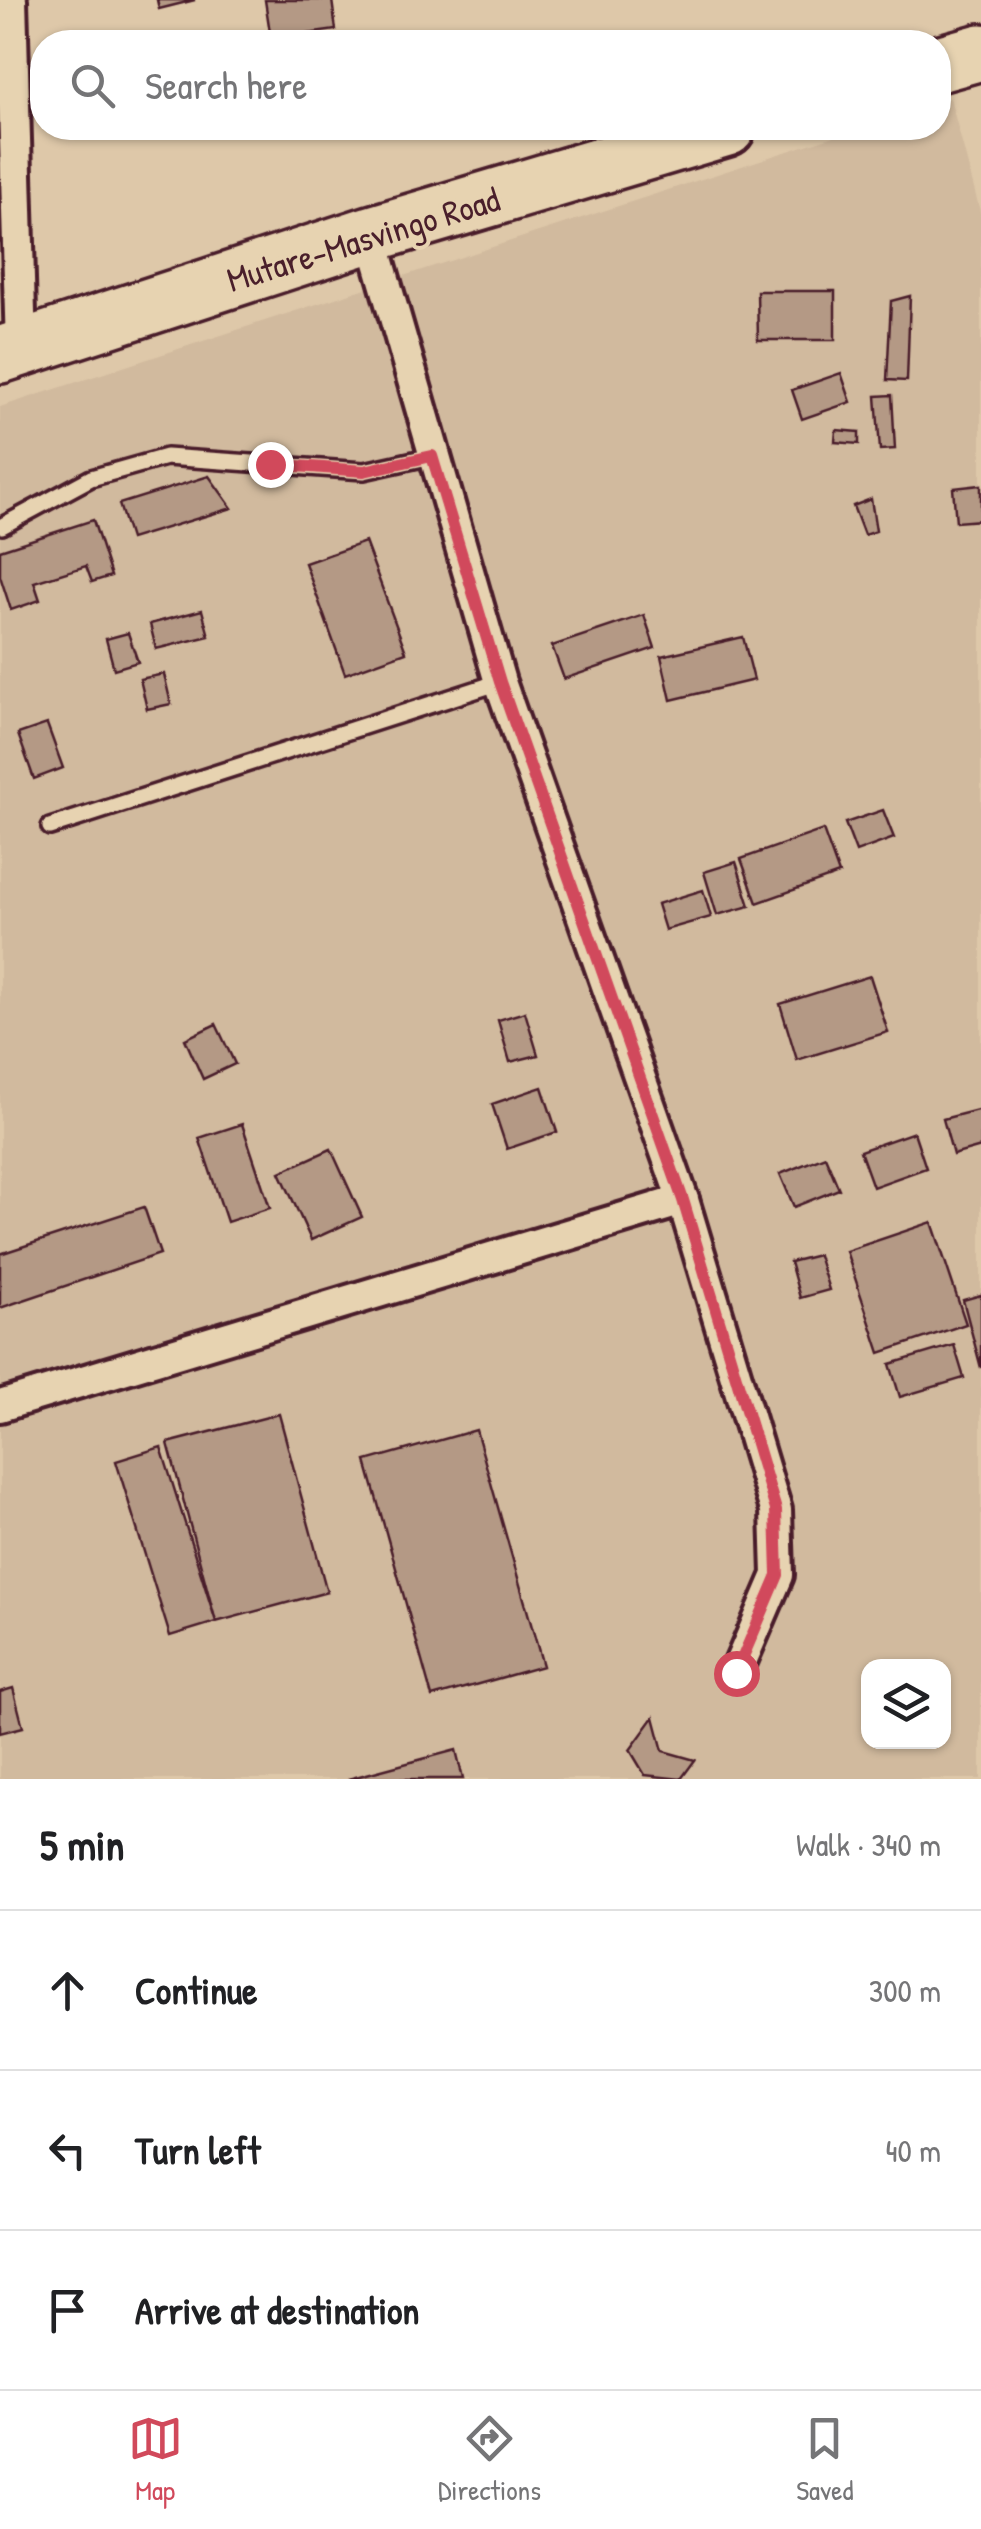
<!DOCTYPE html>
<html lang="en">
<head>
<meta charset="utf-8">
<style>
  :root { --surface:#fff; --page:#f6f6f6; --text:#202124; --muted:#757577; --line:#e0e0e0; --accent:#d1495b }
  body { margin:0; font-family:"Patrick Hand",sans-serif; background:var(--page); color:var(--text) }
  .controls { position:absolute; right:30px; bottom:30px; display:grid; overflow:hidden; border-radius:20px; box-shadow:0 2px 8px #0004 }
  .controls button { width:90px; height:90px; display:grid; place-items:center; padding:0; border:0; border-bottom:2px solid var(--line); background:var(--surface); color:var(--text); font:50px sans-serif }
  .stop { position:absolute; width:30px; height:30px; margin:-22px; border:8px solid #d1495b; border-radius:50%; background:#fff }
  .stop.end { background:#d1495b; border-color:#fff; box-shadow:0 2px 10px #0008 }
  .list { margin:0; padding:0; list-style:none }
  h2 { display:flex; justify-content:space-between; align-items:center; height:130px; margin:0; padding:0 40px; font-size:42px }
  h2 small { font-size:32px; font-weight:400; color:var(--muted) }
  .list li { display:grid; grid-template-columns:65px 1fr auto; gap:30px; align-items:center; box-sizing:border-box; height:160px; padding:0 40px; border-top:2px solid var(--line) }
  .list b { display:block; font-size:38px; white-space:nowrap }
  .list em { font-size:32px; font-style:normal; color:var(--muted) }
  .icon { flex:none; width:55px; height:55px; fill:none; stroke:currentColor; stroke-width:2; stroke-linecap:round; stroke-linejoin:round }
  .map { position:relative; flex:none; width:981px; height:1779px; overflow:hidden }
  .search { position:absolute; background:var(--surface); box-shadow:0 2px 8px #0004; left:30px; right:30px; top:30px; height:110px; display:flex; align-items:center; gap:25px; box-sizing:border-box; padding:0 35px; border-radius:40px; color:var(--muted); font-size:38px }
  .sheet { height:610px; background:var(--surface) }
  nav { display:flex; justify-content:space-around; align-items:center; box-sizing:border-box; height:140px; border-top:2px solid var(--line); background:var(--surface); font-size:28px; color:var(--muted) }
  nav a { display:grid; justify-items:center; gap:5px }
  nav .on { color:var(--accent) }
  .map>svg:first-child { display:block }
  .built { fill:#d1ba9e; fill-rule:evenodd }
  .building { fill:#b49985; stroke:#4a1f2b; stroke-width:2.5 }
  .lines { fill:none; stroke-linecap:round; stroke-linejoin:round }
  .lane-casing { stroke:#4a1f2b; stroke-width:22 }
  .street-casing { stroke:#4a1f2b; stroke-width:38 }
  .highway-casing { stroke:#4a1f2b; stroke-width:62 }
  .lane { stroke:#e7d3b1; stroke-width:15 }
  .street { stroke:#e7d3b1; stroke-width:30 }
  .highway { stroke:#e7d3b1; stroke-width:55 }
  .route { stroke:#d1495b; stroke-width:12 }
  .labels { text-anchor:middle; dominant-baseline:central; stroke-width:8; stroke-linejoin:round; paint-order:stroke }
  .street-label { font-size:35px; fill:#4a1f2b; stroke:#e7d3b1 }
</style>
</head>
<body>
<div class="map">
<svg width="981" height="1779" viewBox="0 0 981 1779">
  <rect width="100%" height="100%" fill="#dec8a9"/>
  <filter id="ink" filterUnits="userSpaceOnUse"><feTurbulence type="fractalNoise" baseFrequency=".01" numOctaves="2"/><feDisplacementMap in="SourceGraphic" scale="20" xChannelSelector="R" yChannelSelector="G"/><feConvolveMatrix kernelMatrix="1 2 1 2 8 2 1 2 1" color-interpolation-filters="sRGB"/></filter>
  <g filter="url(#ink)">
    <!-- built -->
    <path class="built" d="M 950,98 L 981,215 L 981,1779 L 0,1779 L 0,407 L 859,128 L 938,128 L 939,101 ZM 868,1666 L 944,1666 L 944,1742 L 868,1742 Z"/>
    <!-- building -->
    <g class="building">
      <polygon points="157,0 195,0 159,9"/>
      <polygon points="265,0 332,0 336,30 271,39"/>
      <polygon points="757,291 835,291 835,340 758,340"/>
      <polygon points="910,296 907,381 887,380 891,301"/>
      <polygon points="841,373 851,402 802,419 792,390"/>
      <polygon points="892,395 895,449 880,450 876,396"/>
      <polygon points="836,430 859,432 859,444 835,442"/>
      <polygon points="209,476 232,508 130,539 119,504"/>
      <polygon points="981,485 981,520 956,522 953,488"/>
      <polygon points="871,499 876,531 864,535 853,506"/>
      <polygon points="93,520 111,576 92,582 86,566 34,582 40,600 11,610 0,576 0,550"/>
      <polygon points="365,542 406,652 345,674 305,563"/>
      <polygon points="202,610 209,636 156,649 150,624"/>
      <polygon points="644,615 655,648 564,679 552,646"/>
      <polygon points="128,633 138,662 114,669 106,639"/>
      <polygon points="743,637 754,680 671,700 661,656"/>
      <polygon points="164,674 171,704 147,709 140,679"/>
      <polygon points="47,724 63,768 34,779 18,734"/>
      <polygon points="883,810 894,838 856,852 845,823"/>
      <polygon points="823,830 839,874 757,903 741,859"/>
      <polygon points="736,862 750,906 717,915 704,872"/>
      <polygon points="703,890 711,917 665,930 657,904"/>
      <polygon points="870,976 888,1032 797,1060 780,1004"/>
      <polygon points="525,1012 538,1055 510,1062 498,1020"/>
      <polygon points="216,1024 235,1064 203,1079 185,1039"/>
      <polygon points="542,1087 557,1132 507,1149 492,1104"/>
      <polygon points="981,1109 981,1147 953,1155 943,1119"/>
      <polygon points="242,1124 270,1208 227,1222 199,1138"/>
      <polygon points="914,1132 926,1168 873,1187 860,1151"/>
      <polygon points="331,1149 362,1217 311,1240 280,1172"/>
      <polygon points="825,1156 839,1189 794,1207 780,1174"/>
      <polygon points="144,1207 160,1254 0,1308 0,1254"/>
      <polygon points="932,1222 966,1324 880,1353 846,1251"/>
      <polygon points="818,1255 829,1290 800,1298 790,1262"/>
      <polygon points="981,1295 981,1368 963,1300"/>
      <polygon points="954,1345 964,1378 900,1397 890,1364"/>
      <polygon points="279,1414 327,1592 216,1622 168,1443"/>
      <polygon points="476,1430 543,1666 432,1697 366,1461"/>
      <polygon points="161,1447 216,1622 170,1636 116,1461"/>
      <polygon points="13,1688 23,1727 0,1733 0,1692"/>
      <polygon points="654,1717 663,1751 695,1760 681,1779 645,1775 630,1750"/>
      <polygon points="456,1750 463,1779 348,1779"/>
    </g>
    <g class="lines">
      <!-- lane casing -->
      <g class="lane-casing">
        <g id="lane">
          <polyline points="2,526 91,478 166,457 364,471 432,456"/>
          <polyline points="50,827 500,682"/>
        </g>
      </g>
      <!-- street casing -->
      <g class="street-casing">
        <g id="street">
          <polyline points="11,0 21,348"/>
          <polyline points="371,234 500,682 683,1200 776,1510 778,1575 736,1673"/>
          <polyline points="0,1406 683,1200"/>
        </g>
      </g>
      <!-- highway casing -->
      <g class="highway-casing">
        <g id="highway">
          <polyline points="938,64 981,52"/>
          <polyline points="0,355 371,234 727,128"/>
        </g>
      </g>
      <!-- lane -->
      <use href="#lane" class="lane"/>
      <!-- street -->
      <use href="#street" class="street"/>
      <!-- highway -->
      <use href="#highway" class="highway"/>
    </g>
  </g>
  <g class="lines" filter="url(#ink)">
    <!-- route -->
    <polyline class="route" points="270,464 364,471 432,456 500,682 683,1200 776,1510 778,1575 736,1673"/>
  </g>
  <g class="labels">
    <!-- street labels -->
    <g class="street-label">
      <text transform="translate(363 239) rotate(-17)">Mutare-Masvingo Road</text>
    </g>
  </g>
</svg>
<div class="controls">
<button><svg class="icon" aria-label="layers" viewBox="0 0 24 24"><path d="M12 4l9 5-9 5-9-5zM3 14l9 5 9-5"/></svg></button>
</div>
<div class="stop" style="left:736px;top:1673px"></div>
<div class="stop end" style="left:270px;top:464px"></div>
<div class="search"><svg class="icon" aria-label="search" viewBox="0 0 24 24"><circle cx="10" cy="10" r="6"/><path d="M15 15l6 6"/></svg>Search here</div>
</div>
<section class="sheet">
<h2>5 min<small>Walk · 340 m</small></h2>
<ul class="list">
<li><svg class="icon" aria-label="ahead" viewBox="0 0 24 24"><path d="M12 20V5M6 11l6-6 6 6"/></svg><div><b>Continue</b></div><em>300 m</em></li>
<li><svg class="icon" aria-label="left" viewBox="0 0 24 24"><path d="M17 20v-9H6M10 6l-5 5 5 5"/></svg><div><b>Turn left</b></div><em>40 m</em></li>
<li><svg class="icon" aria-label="arrive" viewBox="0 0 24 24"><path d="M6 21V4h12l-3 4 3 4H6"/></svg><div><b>Arrive at destination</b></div></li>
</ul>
</section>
<nav>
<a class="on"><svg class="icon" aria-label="map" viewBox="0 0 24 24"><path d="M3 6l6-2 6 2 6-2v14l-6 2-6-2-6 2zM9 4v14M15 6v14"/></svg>Map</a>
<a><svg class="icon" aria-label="directions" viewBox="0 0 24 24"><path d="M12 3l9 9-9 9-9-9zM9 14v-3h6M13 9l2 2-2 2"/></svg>Directions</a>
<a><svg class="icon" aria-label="saved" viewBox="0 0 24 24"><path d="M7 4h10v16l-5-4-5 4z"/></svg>Saved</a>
</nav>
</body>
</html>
